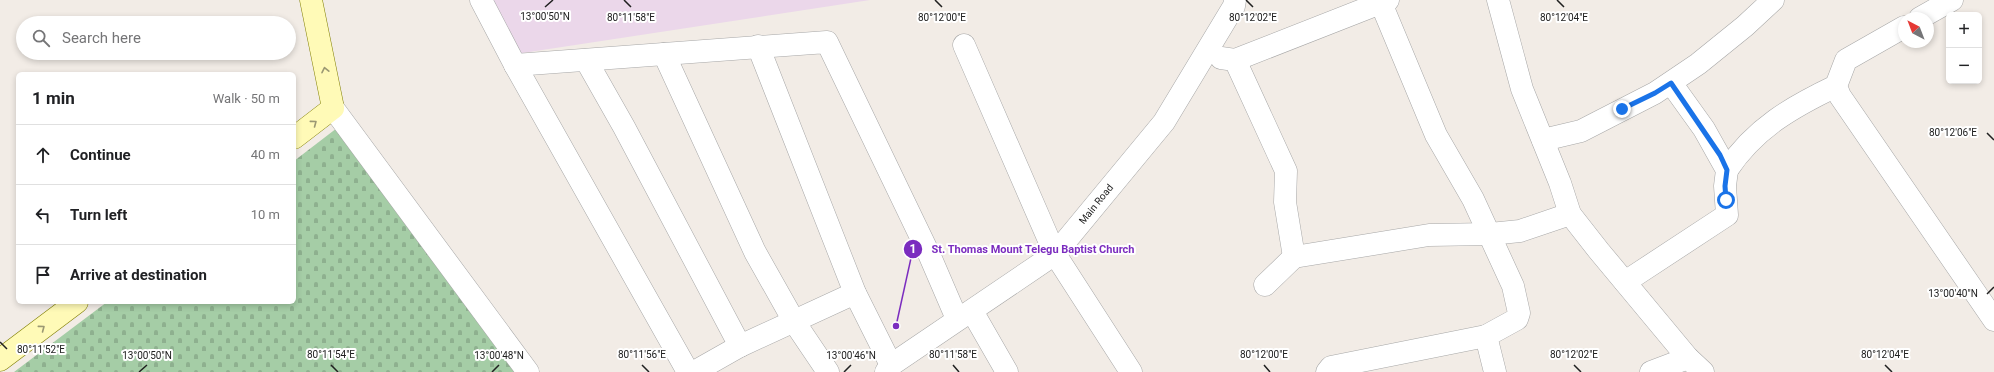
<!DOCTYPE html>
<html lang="en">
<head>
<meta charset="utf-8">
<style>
  :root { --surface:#fff; --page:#f6f6f6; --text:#202124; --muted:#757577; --line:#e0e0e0 }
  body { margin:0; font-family:Roboto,sans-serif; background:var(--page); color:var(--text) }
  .controls { position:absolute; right:12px; top:12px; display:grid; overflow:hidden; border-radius:6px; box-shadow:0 2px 6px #0003 }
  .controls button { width:36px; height:36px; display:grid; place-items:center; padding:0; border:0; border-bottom:1px solid var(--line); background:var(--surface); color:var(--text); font:20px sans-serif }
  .compass { position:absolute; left:1898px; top:12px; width:36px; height:36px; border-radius:50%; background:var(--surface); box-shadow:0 2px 6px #0003; rotate:318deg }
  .stop { position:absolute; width:12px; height:12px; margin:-9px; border:3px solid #1a73e8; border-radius:50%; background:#fff }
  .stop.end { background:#1a73e8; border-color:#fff; box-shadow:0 1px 4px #0008 }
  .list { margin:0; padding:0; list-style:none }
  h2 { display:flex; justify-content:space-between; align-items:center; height:52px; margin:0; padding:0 16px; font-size:17px }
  h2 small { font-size:13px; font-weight:400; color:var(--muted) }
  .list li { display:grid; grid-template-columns:26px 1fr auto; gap:12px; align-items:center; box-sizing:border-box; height:60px; padding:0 16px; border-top:1px solid var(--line) }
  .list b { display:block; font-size:15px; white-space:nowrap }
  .list em { font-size:13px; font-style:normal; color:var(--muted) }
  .icon { flex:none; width:22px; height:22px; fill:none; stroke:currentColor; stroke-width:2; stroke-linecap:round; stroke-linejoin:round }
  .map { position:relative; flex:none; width:1994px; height:372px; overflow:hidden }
  .search { position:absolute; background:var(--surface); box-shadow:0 2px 6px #0003; left:16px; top:16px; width:280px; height:44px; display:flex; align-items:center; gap:10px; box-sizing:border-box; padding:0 14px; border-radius:22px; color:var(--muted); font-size:15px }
  .panel { position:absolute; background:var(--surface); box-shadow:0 2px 6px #0003; left:16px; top:72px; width:280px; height:232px; border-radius:6px }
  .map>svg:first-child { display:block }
  .industrial { fill:#ebd7ea }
  .cemetery { fill:url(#cemetery-stones) }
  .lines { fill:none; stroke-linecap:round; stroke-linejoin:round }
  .minor-casing { stroke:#a7a7a7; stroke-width:23 }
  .secondary-casing { stroke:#7f7d00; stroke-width:23 }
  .minor { stroke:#fff; stroke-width:22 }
  .secondary { stroke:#fffab7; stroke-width:22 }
  .oneway { stroke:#9b9873 }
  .route { stroke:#1a73e8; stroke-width:5 }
  .ticks { fill:none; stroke:#202020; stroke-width:1.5 }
  .labels { text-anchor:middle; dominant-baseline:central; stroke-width:4; stroke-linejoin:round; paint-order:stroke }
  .street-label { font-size:10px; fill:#202020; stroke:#fff }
  .ticks-label { font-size:10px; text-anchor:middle; fill:#202020; stroke:#fff; stroke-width:4; stroke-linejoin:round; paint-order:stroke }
  .leader { fill:none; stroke:#7b2cbf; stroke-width:1.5 }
  .callout-dot { fill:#7b2cbf; stroke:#fff; stroke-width:1.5 }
  .mark-label { font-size:12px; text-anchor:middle; font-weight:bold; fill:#fff }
  .callout-label { font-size:11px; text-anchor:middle; font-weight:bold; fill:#7b2cbf; stroke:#fff; stroke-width:4; stroke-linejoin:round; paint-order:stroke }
</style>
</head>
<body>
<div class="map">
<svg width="1994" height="372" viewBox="0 0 1994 372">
  <defs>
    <pattern id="cemetery-stones" width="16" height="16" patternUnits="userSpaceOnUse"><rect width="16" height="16" fill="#a5cda6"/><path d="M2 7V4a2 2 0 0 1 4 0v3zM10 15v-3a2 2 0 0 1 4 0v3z" fill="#8eb08f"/></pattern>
  </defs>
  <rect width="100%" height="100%" fill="#f2ece6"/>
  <!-- industrial -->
  <polygon class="industrial" points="485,0 870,0 516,54"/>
  <!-- cemetery -->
  <polygon class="cemetery" points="337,128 520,372 14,372 107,302 294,302 294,161"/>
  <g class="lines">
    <!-- minor casing -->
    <g class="minor-casing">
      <g id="minor">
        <polyline points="481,0 515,65 688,372"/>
        <polyline points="1498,0 1522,89 1560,183 1570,214 1599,251 1688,358 1703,372"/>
        <polyline points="1381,3 1436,135 1473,199 1513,286 1519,313 1517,319 1486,336 1495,372"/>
        <polyline points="1920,18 1952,0"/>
        <polyline points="1904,27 1846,60 1836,86 1840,96 1994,320"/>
        <polyline points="964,45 1055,254 1131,372"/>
        <polyline points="758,46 855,293 891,365"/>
        <polyline points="664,54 755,252 795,323 828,372"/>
        <polyline points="1221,58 1235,60 1388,0"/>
        <polyline points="586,60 624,127 740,346"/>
        <polyline points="1235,60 1286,171 1285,202 1294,257"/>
        <polyline points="515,65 827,42 929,254 957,319"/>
        <polyline points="333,108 528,372"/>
        <polyline points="1543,140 1581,131 1655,93 1698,64 1745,26 1773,0"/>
        <path d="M 1727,170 C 1755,128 1792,107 1836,86"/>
        <polyline points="1625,282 1727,215 1725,186 1727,170 1704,129 1671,83"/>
        <polyline points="1265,285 1294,257 1429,235 1490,234 1520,231 1570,214"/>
        <polyline points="972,311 1007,372"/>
        <polyline points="694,372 740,346 855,293"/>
        <polyline points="886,372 891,365 1055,254 1164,122 1234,6 1235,0"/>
        <polyline points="1327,372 1331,367 1486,336"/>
        <polyline points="1651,372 1688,358"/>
      </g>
    </g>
    <!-- secondary casing -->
    <g class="secondary-casing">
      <g id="secondary">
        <polyline points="294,138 333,108 311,0"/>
        <polyline points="0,360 77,302"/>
      </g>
    </g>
    <!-- minor -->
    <use href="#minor" class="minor"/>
    <!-- secondary -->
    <use href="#secondary" class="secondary"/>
  </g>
  <!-- one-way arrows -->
  <defs><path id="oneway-chevron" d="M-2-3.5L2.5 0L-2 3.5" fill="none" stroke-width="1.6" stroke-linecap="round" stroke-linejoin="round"/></defs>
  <g class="oneway">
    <use href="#oneway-chevron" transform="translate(325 70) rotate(-102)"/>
    <use href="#oneway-chevron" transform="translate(314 123) rotate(-37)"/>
    <use href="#oneway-chevron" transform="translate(42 328) rotate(-37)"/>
  </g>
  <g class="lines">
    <!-- route -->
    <polyline class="route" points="1622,109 1655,93 1671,83 1720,155 1727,170 1725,186 1726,200"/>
  </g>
  <!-- ticks -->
  <path class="ticks" d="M 624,0 L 631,7M 935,0 L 942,7M 1246,0 L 1253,7M 1557,0 L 1564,7M 545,7 L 553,0M 1987,133 L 1994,140M 1987,294 L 1994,287M 0,342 L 7,349M 331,365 L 338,372M 642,365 L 649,372M 953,365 L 959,372M 1264,365 L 1270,372M 1574,365 L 1581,372M 1885,365 L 1892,372M 139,372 L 147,365M 492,372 L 499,365M 844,372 L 851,365"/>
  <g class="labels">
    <!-- street labels -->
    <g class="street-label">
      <text transform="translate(1096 204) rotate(-51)">Main Road</text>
    </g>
  </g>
  <g class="ticks-label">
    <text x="545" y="20">13°00'50"N</text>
    <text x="942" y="21">80°12'00"E</text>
    <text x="631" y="21">80°11'58"E</text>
    <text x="1253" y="21">80°12'02"E</text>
    <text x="1564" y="21">80°12'04"E</text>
    <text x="1953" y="136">80°12'06"E</text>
    <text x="1953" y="297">13°00'40"N</text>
    <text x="41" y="353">80°11'52"E</text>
    <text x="331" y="358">80°11'54"E</text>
    <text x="642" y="358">80°11'56"E</text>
    <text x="953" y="358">80°11'58"E</text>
    <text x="1264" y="358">80°12'00"E</text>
    <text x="1574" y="358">80°12'02"E</text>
    <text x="1885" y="358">80°12'04"E</text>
    <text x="147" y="359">13°00'50"N</text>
    <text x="499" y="359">13°00'48"N</text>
    <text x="851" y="359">13°00'46"N</text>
  </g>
  <!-- callouts -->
  <path class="leader" d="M896 326L913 249"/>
  <g class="callout-dot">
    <circle cx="896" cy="326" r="4"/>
    <circle cx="913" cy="249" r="10"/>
  </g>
  <g class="mark-label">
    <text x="913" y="253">1</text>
  </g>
  <g class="callout-label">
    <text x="1033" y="253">St. Thomas Mount Telegu Baptist Church</text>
  </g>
</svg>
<div class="controls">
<button>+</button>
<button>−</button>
</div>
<svg class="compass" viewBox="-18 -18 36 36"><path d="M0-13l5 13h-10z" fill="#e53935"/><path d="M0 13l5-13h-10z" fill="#757577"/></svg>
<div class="stop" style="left:1726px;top:200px"></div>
<div class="stop end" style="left:1622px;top:109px"></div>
<div class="search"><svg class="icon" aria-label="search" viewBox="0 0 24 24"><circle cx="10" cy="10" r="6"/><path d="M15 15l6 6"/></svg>Search here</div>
<section class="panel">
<h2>1 min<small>Walk · 50 m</small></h2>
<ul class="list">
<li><svg class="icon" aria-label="ahead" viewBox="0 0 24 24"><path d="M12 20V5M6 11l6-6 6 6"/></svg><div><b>Continue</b></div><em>40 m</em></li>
<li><svg class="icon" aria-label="left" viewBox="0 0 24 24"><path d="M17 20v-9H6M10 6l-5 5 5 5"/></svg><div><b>Turn left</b></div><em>10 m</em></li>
<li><svg class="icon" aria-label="arrive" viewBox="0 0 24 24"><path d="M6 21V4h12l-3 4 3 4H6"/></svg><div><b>Arrive at destination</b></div></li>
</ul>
</section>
</div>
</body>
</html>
